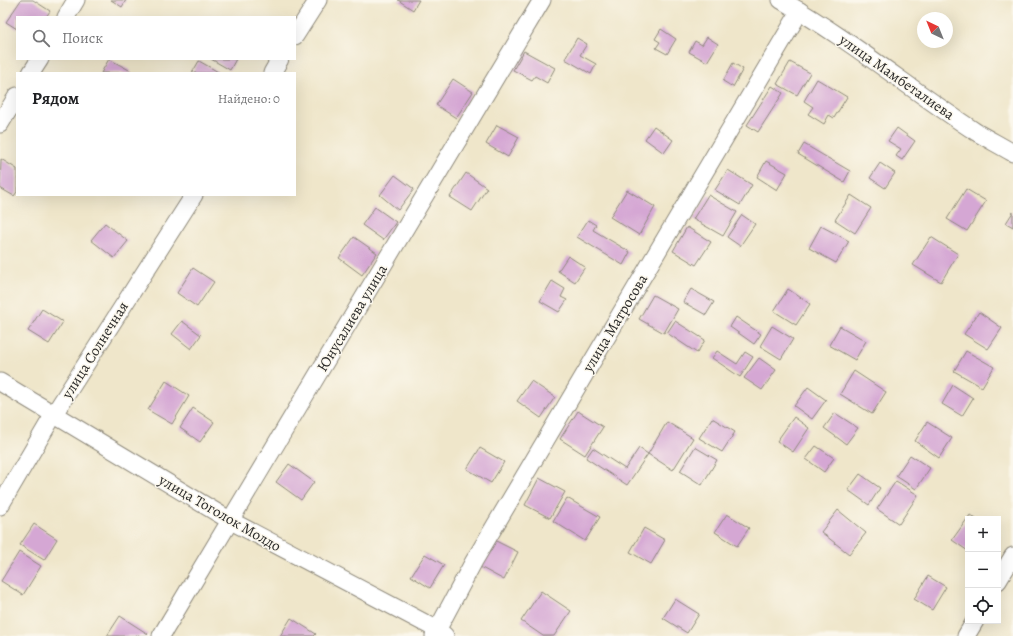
<!DOCTYPE html>
<html lang="ru">
<head>
<meta charset="utf-8">
<style>
  :root { --surface:#fff; --page:#f2f2f2; --text:#202124; --muted:#757577; --line:#e0e0e0 }
  body { margin:0; font-family:Alegreya,serif; background:var(--page); color:var(--text) }
  .controls { position:absolute; right:12px; bottom:12px; display:grid; overflow:hidden; border-radius:0px; box-shadow:0 4px 16px #0002 }
  .controls button { width:36px; height:36px; display:grid; place-items:center; padding:0; border:0; border-bottom:1px solid var(--line); background:var(--surface); color:var(--text); font:20px sans-serif }
  .compass { position:absolute; left:917px; top:12px; width:36px; height:36px; border-radius:50%; background:var(--surface); box-shadow:0 4px 16px #0002; rotate:317deg }
  .list { margin:0; padding:0; list-style:none }
  h2 { display:flex; justify-content:space-between; align-items:center; height:52px; margin:0; padding:0 16px; font-size:17px }
  h2 small { font-size:13px; font-weight:400; color:var(--muted) }
  .icon { flex:none; width:22px; height:22px; fill:none; stroke:currentColor; stroke-width:2; stroke-linecap:round; stroke-linejoin:round }
  .map { position:relative; flex:none; width:1013px; height:636px; overflow:hidden }
  .search { position:absolute; background:var(--surface); box-shadow:0 4px 16px #0002; left:16px; top:16px; width:280px; height:44px; display:flex; align-items:center; gap:10px; box-sizing:border-box; padding:0 14px; border-radius:0px; color:var(--muted); font-size:15px }
  .panel { position:absolute; background:var(--surface); box-shadow:0 4px 16px #0002; left:16px; top:72px; width:280px; height:124px; border-radius:0px }
  .map>svg:first-child { display:block }
  .building { fill:#d5a7d4 }
  .lines { fill:none; stroke-linecap:round; stroke-linejoin:round }
  .minor-casing { stroke:#8d887a; stroke-width:19 }
  .minor { stroke:#fff; stroke-width:17 }
  .labels { text-anchor:middle; dominant-baseline:central; stroke-width:3; stroke-linejoin:round; paint-order:stroke }
  .street-label { font-size:15px; fill:#2b2b2b; stroke:#fbf7ec }
</style>
</head>
<body>
<div class="map">
<svg width="1013" height="636" viewBox="0 0 1013 636">
  <rect width="100%" height="100%" fill="#fbf7ec"/>
  <filter id="ink" filterUnits="userSpaceOnUse"><feTurbulence type="fractalNoise" baseFrequency=".025" numOctaves="2"/><feDisplacementMap in="SourceGraphic" scale="8" xChannelSelector="R" yChannelSelector="G"/><feConvolveMatrix kernelMatrix="1 2 1 2 8 2 1 2 1" color-interpolation-filters="sRGB"/></filter>
  <filter id="wash" filterUnits="userSpaceOnUse"><feTurbulence type="fractalNoise" baseFrequency=".012" numOctaves="4" result="noise"/><feDisplacementMap in="SourceGraphic" scale="16" xChannelSelector="R" yChannelSelector="G"/><feGaussianBlur stdDeviation="0.9" result="paint"/><feColorMatrix in="noise" values="0 0 0 0 0 0 0 0 0 0 0 0 0 0 0 0 0 1.4 0 .05"/><feComposite in="paint" operator="in"/></filter>
  <g filter="url(#wash)">
    <rect width="100%" height="100%" fill="#efe6ca"/>
    <g id="blocks">
      <!-- building -->
      <g class="building">
        <polygon points="21,0 33,0 50,11 46,17 17,17 17,29 6,22"/>
        <polygon points="111,0 126,0 122,7"/>
        <polygon points="398,0 419,0 413,10"/>
        <polygon points="661,29 676,39 667,54 656,48 660,42 655,39"/>
        <polygon points="707,37 718,44 707,62 689,52 695,41 702,45"/>
        <polygon points="577,38 587,44 580,55 596,64 591,74 565,59"/>
        <polygon points="524,51 555,68 547,83 535,76 532,80 513,70"/>
        <polygon points="109,59 131,71 130,73 101,73"/>
        <polygon points="211,59 236,59 230,70"/>
        <polygon points="199,61 220,73 192,73"/>
        <polygon points="790,62 810,73 797,95 777,84"/>
        <polygon points="733,63 743,69 733,87 723,81"/>
        <polygon points="453,79 473,92 456,118 436,105"/>
        <polygon points="817,79 847,97 834,118 829,115 824,124 808,114 813,107 804,101"/>
        <polygon points="772,86 783,93 758,132 747,125"/>
        <polygon points="497,125 519,137 508,157 486,144"/>
        <polygon points="654,126 673,140 664,153 645,139"/>
        <polygon points="897,128 915,141 902,160 896,156 901,149 888,141"/>
        <polygon points="804,144 850,171 844,182 798,154"/>
        <polygon points="1,159 17,169 17,192 14,196 0,188"/>
        <polygon points="766,161 787,173 777,190 757,177"/>
        <polygon points="880,163 895,173 885,188 870,178"/>
        <polygon points="728,170 752,185 740,205 715,190"/>
        <polygon points="466,173 487,188 472,211 450,197"/>
        <polygon points="395,175 414,189 398,210 380,195"/>
        <polygon points="966,189 986,201 967,231 947,219"/>
        <polygon points="627,190 655,207 639,235 610,217"/>
        <polygon points="708,195 737,212 723,236 693,219"/>
        <polygon points="851,195 871,208 855,233 835,220"/>
        <polygon points="375,207 396,222 383,240 362,225"/>
        <polygon points="1013,212 1013,227 1006,223"/>
        <polygon points="742,215 755,224 740,246 727,237"/>
        <polygon points="588,220 596,225 593,230 630,252 623,265 577,237"/>
        <polygon points="105,223 128,241 114,258 91,240"/>
        <polygon points="821,226 849,241 836,263 809,248"/>
        <polygon points="687,227 711,242 696,265 673,251"/>
        <polygon points="354,237 377,253 362,275 339,258"/>
        <polygon points="931,237 958,254 941,282 913,265"/>
        <polygon points="568,256 585,267 575,282 558,271"/>
        <polygon points="193,268 214,282 197,307 177,293"/>
        <polygon points="552,281 565,289 561,297 567,300 559,312 540,301"/>
        <polygon points="691,289 714,302 706,315 683,302"/>
        <polygon points="788,289 810,304 796,325 774,311"/>
        <polygon points="653,295 678,309 664,333 639,319"/>
        <polygon points="42,309 63,322 49,344 28,331"/>
        <polygon points="979,312 1002,328 988,349 964,334"/>
        <polygon points="736,317 761,334 754,344 730,327"/>
        <polygon points="182,321 201,335 191,349 172,334"/>
        <polygon points="675,321 705,340 697,353 667,333"/>
        <polygon points="772,326 793,339 781,359 760,346"/>
        <polygon points="840,326 866,341 855,360 829,345"/>
        <polygon points="717,351 737,364 745,352 753,357 740,377 712,358"/>
        <polygon points="966,351 994,367 982,387 954,371"/>
        <polygon points="759,358 776,370 762,390 744,378"/>
        <polygon points="854,371 886,392 872,414 840,394"/>
        <polygon points="166,381 189,396 172,424 148,410"/>
        <polygon points="531,381 555,397 541,418 517,401"/>
        <polygon points="953,385 973,398 962,416 942,404"/>
        <polygon points="808,387 826,400 812,419 794,406"/>
        <polygon points="193,408 214,422 200,442 180,428"/>
        <polygon points="578,411 603,427 585,455 560,439"/>
        <polygon points="835,413 858,428 846,444 824,428"/>
        <polygon points="794,417 809,428 793,452 777,441"/>
        <polygon points="712,418 735,432 722,452 699,438"/>
        <polygon points="667,422 693,438 673,470 648,454"/>
        <polygon points="927,422 952,438 939,458 915,441"/>
        <polygon points="816,446 834,458 824,472 806,459"/>
        <polygon points="695,447 717,460 702,485 680,471"/>
        <polygon points="480,448 504,462 491,483 467,469"/>
        <polygon points="593,448 625,469 639,448 648,454 627,485 586,458"/>
        <polygon points="910,455 930,468 916,489 896,476"/>
        <polygon points="289,464 314,482 301,500 276,482"/>
        <polygon points="860,474 880,488 869,505 848,490"/>
        <polygon points="539,478 565,492 550,518 525,505"/>
        <polygon points="896,481 918,495 899,524 877,509"/>
        <polygon points="567,498 600,517 585,541 553,521"/>
        <polygon points="838,510 866,533 849,554 821,532"/>
        <polygon points="727,514 749,528 737,546 715,532"/>
        <polygon points="970,515 976,519 968,519 968,551 952,540"/>
        <polygon points="34,524 57,539 44,560 20,545"/>
        <polygon points="644,528 665,540 651,564 630,552"/>
        <polygon points="496,541 518,552 504,580 480,567"/>
        <polygon points="19,552 41,566 23,595 1,581"/>
        <polygon points="425,554 444,565 430,588 411,576"/>
        <polygon points="928,576 946,587 932,610 914,599"/>
        <polygon points="541,591 571,611 554,636 543,636 521,621"/>
        <polygon points="675,599 699,614 687,633 663,618"/>
        <polygon points="120,616 148,634 146,636 107,636"/>
        <polygon points="291,618 316,634 314,636 280,636"/>
      </g>
    </g>
  </g>
  <g filter="url(#ink)">
    <use href="#blocks" fill-opacity="0" stroke="#8d887a" stroke-width="1"/>
    <g class="lines">
      <!-- minor casing -->
      <g class="minor-casing">
        <g id="minor">
          <path d="M 781,0 C 849,39 910,89 976,132 C 988,139 1001,146 1013,153"/>
          <polyline points="66,17 76,0"/>
          <polyline points="295,36 318,0"/>
          <polyline points="31,73 40,59"/>
          <polyline points="272,73 280,59"/>
          <polyline points="0,124 17,96"/>
          <polyline points="0,382 231,521 438,630 445,636"/>
          <polyline points="0,506 54,414 194,195"/>
          <polyline points="998,581 1013,556"/>
          <polyline points="161,636 542,0"/>
          <polyline points="434,636 474,561 800,11"/>
          <polyline points="966,636 975,621"/>
        </g>
      </g>
      <!-- minor -->
      <use href="#minor" class="minor"/>
    </g>
  </g>
  <g class="labels">
    <!-- street labels -->
    <g class="street-label">
      <text transform="translate(897 77) rotate(35)">улица Мамбеталиева</text>
      <text transform="translate(352 318) rotate(-59)">Юнусалиева улица</text>
      <text transform="translate(615 323) rotate(-59)">улица Матросова</text>
      <text transform="translate(95 350) rotate(-58)">улица Солнечная</text>
      <text transform="translate(220 513) rotate(30)">улица Тоголок Молдо</text>
    </g>
  </g>
</svg>
<div class="controls">
<button>+</button>
<button>−</button>
<button><svg class="icon" aria-label="locate" viewBox="0 0 24 24"><circle cx="12" cy="12" r="6"/><path d="M12 2v4M12 18v4M2 12h4M18 12h4"/></svg></button>
</div>
<svg class="compass" viewBox="-18 -18 36 36"><path d="M0-13l5 13h-10z" fill="#e53935"/><path d="M0 13l5-13h-10z" fill="#757577"/></svg>
<div class="search"><svg class="icon" aria-label="search" viewBox="0 0 24 24"><circle cx="10" cy="10" r="6"/><path d="M15 15l6 6"/></svg>Поиск</div>
<section class="panel">
<h2>Рядом<small>Найдено: 0</small></h2>
<ul class="list">
</ul>
</section>
</div>
</body>
</html>
